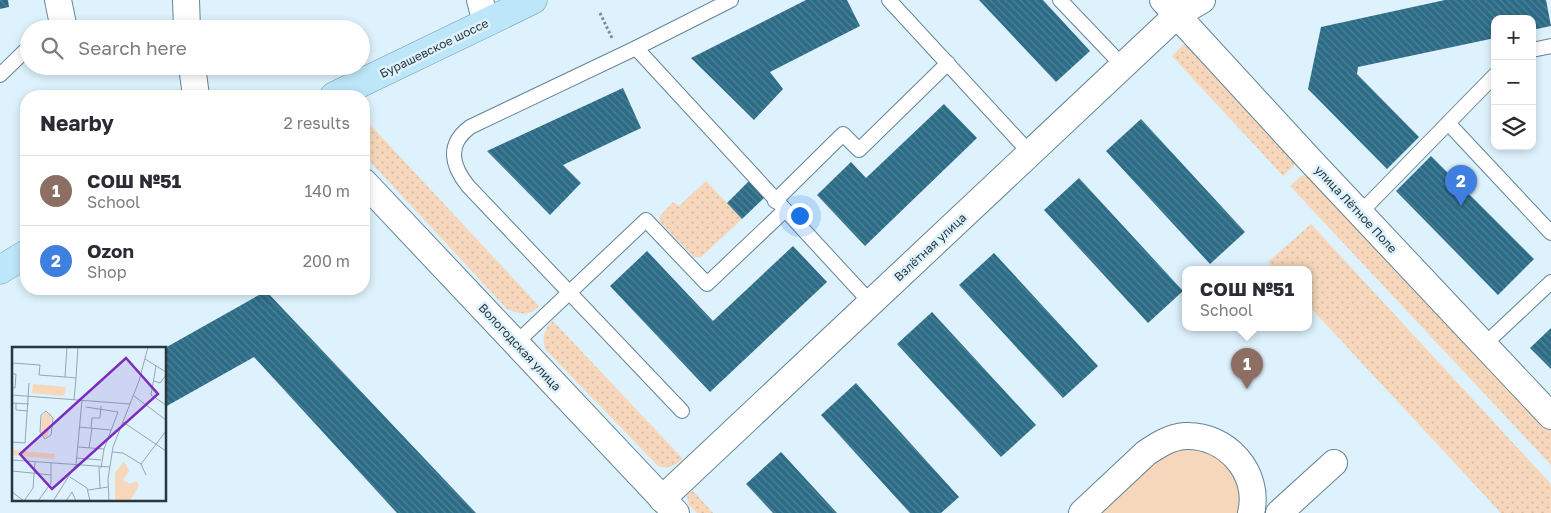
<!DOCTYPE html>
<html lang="en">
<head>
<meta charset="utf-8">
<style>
  :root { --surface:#fff; --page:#f7f7f7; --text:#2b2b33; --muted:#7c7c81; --line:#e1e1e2; --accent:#2563eb }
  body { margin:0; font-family:"Golos Text",sans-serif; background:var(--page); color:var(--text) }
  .controls { position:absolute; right:15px; top:15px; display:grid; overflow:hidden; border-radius:10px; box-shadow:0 2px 8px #0003 }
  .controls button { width:45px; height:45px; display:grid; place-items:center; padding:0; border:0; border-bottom:1px solid var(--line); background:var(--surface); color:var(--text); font:25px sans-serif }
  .you { position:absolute; left:799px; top:215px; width:18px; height:18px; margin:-12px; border:4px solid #fff; border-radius:50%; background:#1a73e8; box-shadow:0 0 0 8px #1a73e833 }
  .badge { display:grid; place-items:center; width:32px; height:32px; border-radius:50%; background:var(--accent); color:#fff; font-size:16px; font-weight:700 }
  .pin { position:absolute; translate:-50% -41px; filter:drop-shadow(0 1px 2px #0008) }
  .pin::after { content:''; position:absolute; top:26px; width:18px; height:15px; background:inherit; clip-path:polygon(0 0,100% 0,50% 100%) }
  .popup { position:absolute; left:1182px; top:266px; width:130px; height:65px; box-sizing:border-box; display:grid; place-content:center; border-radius:10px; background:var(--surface); filter:drop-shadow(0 1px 4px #0005); font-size:16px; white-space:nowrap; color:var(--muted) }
  .popup b { font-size:19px; color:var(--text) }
  .popup::after { content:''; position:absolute; left:50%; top:100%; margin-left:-10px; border:10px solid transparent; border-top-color:var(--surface) }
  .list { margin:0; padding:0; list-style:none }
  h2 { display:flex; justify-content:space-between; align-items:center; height:65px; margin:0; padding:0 20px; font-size:21px }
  h2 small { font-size:16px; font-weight:400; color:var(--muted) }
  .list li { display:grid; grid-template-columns:32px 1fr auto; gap:15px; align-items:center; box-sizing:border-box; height:70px; padding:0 20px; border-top:1px solid var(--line) }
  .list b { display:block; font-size:19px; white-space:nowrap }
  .list p { margin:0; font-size:16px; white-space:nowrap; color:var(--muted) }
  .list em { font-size:16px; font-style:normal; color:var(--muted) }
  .icon { flex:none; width:28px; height:28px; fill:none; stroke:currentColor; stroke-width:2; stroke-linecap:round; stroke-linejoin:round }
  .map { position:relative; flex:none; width:1551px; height:513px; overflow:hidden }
  .search { position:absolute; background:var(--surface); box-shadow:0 2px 8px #0003; left:20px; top:20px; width:350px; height:55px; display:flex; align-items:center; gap:12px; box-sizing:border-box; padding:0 18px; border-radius:28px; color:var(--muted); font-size:19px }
  .panel { position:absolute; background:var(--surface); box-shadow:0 2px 8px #0003; left:20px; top:90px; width:350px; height:205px; border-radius:20px }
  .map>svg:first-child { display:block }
  .green { fill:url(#green-dots) }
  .pitch { fill:#f6d7bb }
  .building { fill:url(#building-back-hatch) }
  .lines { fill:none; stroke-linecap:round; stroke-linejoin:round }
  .lane-casing { stroke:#648494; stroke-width:16 }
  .street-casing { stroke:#648494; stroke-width:28 }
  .primary-casing { stroke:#6d9eb5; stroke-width:29 }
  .path { stroke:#7b8d94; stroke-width:3; stroke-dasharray:2.5 2.5; stroke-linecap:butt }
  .lane { stroke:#fff; stroke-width:14 }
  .street { stroke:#fff; stroke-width:26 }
  .primary { stroke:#bde6f9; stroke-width:28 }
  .labels { text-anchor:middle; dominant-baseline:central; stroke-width:5; stroke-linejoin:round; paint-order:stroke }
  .street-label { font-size:12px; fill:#29373d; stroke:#ddf2fc }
  .inset-road { fill:none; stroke:#95a7b0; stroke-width:1 }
  .view { fill:#7b2cbf; fill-opacity:0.15; stroke:#7b2cbf; stroke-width:2.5 }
  .inset-edge { fill:none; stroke:#29373d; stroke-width:2.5 }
</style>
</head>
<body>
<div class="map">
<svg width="1551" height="513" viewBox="0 0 1551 513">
  <defs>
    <pattern id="green-dots" width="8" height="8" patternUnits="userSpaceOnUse" patternTransform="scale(1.25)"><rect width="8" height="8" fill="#f6d7bb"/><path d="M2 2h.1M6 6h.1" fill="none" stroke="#d3b9a2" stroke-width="1.8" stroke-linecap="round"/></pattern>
    <pattern id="building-back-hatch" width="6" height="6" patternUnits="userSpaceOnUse" patternTransform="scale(1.25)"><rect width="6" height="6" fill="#2c6c87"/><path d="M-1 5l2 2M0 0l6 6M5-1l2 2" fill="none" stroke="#518296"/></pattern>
  </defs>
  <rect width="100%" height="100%" fill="#ddf2fc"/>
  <!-- green -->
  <g class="green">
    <polygon points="1184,44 1190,44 1297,158 1294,166 1283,176 1172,56"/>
    <path d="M 364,118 L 539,306 C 530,317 519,314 507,309 L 364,155 Z"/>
    <polygon points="1307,174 1315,178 1551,430 1551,465 1290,186 1301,176"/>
    <polygon points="706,181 742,219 701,257 694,257 660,222 659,217 673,202 679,206"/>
    <polygon points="1311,224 1551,484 1551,513 1501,513 1308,305 1308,270 1276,270 1268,262"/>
    <path d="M 553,321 L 683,459 C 675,465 668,470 658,466 L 545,349 C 542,337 544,329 553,321 Z"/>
    <polygon points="693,491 713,513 697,513 689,505 687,495"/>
  </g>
  <!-- pitch -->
  <polygon class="pitch" points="1174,447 1214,452 1240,483 1242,513 1093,513"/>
  <!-- building -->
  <g class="building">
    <polygon points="0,0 8,0 9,7 0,9"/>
    <polygon points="806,0 847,0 860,26 770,72 783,89 754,120 691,58"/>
    <polygon points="979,0 1043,0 1090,51 1056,82"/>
    <polygon points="1445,0 1546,0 1551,26 1532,30 1532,19 1495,19 1495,38 1358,67 1357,74 1419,137 1387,169 1308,89 1321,27"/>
    <polygon points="623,88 641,128 563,165 581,183 550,215 487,151"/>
    <polygon points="944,104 977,138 865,246 817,195 851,162 866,178"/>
    <polygon points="1141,119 1245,232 1210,264 1106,151"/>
    <polygon points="1431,156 1534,259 1498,295 1396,191"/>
    <polygon points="1079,178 1183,291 1148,323 1044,210"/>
    <polygon points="749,181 764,198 742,219 727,203"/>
    <polygon points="793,246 827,282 710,392 610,286 647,251 713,321"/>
    <polygon points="994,253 1098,366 1063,398 959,285"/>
    <polygon points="266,291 476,513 397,513 254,357 165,407 165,348"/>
    <polygon points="932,312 1036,425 1001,457 897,344"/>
    <polygon points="1551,328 1551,369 1530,348"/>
    <polygon points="856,383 959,497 941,513 910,513 821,415"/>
    <polygon points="781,452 837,513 773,513 746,484"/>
  </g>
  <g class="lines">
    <!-- lane casing -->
    <g class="lane-casing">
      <g id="lane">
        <polyline points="889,0 1030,153"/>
        <polyline points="1060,0 1123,66"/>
        <polyline points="636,48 871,303"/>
        <polyline points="1532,50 1551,46"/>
        <polyline points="0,75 29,47"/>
        <polyline points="1448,123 1551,233"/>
        <polyline points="775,201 843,134 859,150 948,63"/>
        <polyline points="1360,213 1495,75"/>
        <polyline points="516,343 646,220 707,284 784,211"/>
        <polyline points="1485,344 1551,282"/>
        <path d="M 682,411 L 468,186 C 452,166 446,145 470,127 L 636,48 L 731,0"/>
      </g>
    </g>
    <!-- street casing -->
    <g class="street-casing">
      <g id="street">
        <polyline points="58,0 64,29"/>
        <polyline points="186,0 187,29"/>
        <polyline points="480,0 486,23"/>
        <polyline points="1163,0 1310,160 1551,416"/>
        <polyline points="192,66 196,96"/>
        <polyline points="364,182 676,513"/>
        <polyline points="662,499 1177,15 1202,0"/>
        <path d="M 1082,513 L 1146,453 C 1158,445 1170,437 1185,436 C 1226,434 1261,473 1251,513"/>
        <polyline points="1279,513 1334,463"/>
      </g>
    </g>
    <!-- primary casing -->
    <g class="primary-casing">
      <g id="primary">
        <polyline points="334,96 533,0"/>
        <polyline points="0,270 26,254"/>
      </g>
    </g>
    <!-- path -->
    <polyline class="path" points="600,13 613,40"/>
    <!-- lane -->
    <use href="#lane" class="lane"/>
    <!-- street -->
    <use href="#street" class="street"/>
    <!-- primary -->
    <use href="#primary" class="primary"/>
  </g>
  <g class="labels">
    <!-- street labels -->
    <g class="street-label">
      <text transform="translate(434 48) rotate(-26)">Бурашевское шоссе</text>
      <text transform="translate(1356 209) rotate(47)">улица Лётное Поле</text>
      <text transform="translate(930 247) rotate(-43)">Взлётная улица</text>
      <text transform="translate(520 347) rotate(47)">Вологодская улица</text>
    </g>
  </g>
  <!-- overview -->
  <g transform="translate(12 347)">
    <rect width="154" height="154" fill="#ddf2fc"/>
    <path d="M 0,103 L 43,107 L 42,112 L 0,108 ZM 112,114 L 117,124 L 111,133 L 118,137 L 124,134 L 127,138 L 118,154 L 103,154 L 103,126 Z" fill="#f6d7bb"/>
    <path d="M 21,37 L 54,40 L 53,46 L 51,49 L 20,46 Z" fill="#f6d7bb"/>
    <path d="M 33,65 L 40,68 L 35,91 L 29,87 L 30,70 Z" fill="#f6d7bb"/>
    <path class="inset-road" d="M 55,0 L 53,30 L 64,31 L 62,53M 133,12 L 154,25M 0,16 L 28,18 L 27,28 L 53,30M 0,27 L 4,27 L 3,41 L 0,41M 64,31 L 66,0M 142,34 L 148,36 L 154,28M 0,48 L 118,57M 139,48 L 144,19M 139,48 L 154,58M 122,49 L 154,73M 0,56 L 17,57M 4,56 L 4,63 L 16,64M 74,60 L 106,65 L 92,102 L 89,121M 34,64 L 41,71 L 39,88 L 33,92 L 28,85 L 29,68 ZM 111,75 L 154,104M 67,80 L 99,83M 79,81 L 80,71 L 88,71 L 89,59M 0,95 L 13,96 L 17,36M 66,100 L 92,102M 77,101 L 80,81M 100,105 L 111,106 L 129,117 L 134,128M 65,111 L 89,113M 0,113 L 98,120M 129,117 L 154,84M 87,120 L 88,141M 0,124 L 39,128M 58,130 L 75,141 L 78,154M 76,143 L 96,140M 0,145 L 12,154M 12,154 L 21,141 L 23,115M 26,154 L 39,136 L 39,116M 41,154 L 64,118 L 70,53M 54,154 L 60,145 L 64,154M 97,154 L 96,132 L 101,100 L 127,34 L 136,0"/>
    <path class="view" d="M 114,11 L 146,47 L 40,142 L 8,107 Z"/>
    <rect width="154" height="154" class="inset-edge"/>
  </g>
</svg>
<div class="controls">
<button>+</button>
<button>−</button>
<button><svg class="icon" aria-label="layers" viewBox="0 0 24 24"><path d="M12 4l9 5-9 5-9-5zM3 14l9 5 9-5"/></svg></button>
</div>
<div class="you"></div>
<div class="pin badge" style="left:1247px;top:389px;background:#8d6e63">1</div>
<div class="popup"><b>СОШ №51</b>School</div>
<div class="pin badge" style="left:1461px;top:206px;background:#3f7fe0">2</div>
<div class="search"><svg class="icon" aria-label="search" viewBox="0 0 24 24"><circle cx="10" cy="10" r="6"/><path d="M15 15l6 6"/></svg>Search here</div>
<section class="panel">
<h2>Nearby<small>2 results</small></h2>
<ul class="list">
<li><span class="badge" style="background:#8d6e63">1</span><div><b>СОШ №51</b><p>School</p></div><em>140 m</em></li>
<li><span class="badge" style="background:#3f7fe0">2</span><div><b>Ozon</b><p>Shop</p></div><em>200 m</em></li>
</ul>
</section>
</div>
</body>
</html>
